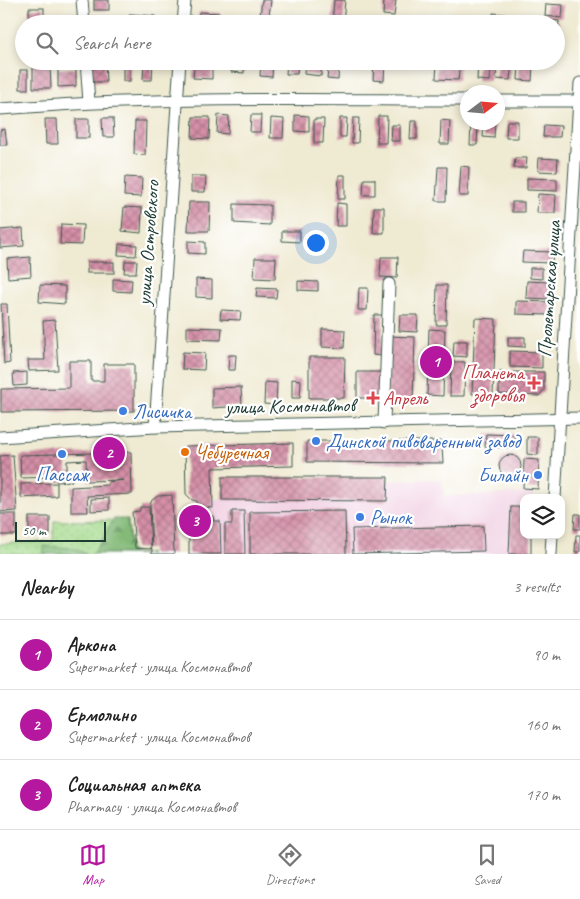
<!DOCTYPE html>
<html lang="en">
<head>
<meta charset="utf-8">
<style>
  :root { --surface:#fff; --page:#f6f6f6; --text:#222; --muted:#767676; --line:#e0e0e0; --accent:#b5179e }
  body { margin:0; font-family:Caveat,sans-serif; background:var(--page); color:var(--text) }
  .controls { position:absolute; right:15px; bottom:15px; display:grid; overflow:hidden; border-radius:10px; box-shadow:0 2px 8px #0003 }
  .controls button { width:45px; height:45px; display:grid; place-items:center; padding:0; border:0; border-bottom:1px solid var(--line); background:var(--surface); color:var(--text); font:25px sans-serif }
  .compass { position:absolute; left:460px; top:85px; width:45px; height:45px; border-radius:50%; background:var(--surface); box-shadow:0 2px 8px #0003; rotate:74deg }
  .scale { position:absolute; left:15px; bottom:12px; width:91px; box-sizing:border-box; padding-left:5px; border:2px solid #1f3d34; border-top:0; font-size:14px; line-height:18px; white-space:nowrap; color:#1f3d34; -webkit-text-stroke:4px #fff; paint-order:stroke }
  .you { position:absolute; left:315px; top:242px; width:18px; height:18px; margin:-12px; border:4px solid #fff; border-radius:50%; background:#1a73e8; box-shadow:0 0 0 8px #1a73e833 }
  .badge { display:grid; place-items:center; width:32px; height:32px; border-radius:50%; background:var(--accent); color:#fff; font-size:16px; font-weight:700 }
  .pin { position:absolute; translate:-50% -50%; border:2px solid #fff; box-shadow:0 1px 5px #0006 }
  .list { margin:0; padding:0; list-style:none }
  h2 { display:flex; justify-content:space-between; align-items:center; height:65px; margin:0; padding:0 20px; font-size:21px }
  h2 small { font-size:16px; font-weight:400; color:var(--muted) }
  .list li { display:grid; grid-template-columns:32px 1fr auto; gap:15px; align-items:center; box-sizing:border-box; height:70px; padding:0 20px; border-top:1px solid var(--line) }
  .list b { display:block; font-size:19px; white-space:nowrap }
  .list p { margin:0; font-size:16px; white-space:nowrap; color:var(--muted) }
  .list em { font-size:16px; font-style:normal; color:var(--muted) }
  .icon { flex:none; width:28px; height:28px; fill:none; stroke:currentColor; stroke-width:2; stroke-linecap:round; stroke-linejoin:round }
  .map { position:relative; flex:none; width:580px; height:554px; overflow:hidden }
  .search { position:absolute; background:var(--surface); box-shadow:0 2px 8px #0003; left:15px; right:15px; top:15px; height:55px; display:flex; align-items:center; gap:12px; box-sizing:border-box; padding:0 18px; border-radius:28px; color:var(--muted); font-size:19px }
  .sheet { height:275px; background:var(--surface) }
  nav { display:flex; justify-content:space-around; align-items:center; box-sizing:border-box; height:70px; border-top:1px solid var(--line); background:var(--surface); font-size:14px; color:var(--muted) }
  nav a { display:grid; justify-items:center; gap:2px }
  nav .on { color:var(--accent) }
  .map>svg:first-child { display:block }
  .built { fill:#f1d0e3 }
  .green { fill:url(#green-dots); stroke:#628c60 }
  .forest { fill:url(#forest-firs); stroke:#517c56 }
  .building { fill:url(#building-cross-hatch) }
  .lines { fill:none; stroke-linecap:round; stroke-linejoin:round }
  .minor-casing { stroke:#3e574c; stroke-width:13 }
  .minor { stroke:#fff; stroke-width:11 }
  .health-dot { fill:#e0444e; stroke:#fff; stroke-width:2 }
  .shop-dot { fill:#3f7fe0; stroke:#fff; stroke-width:2 }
  .food-dot { fill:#e8710a; stroke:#fff; stroke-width:2 }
  .labels { text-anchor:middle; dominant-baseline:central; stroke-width:4.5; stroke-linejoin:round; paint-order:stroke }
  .street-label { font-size:20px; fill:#1f3d34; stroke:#fff }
  .health-label { font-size:20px; fill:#be3a42; stroke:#fff; text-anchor:end }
  .shop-label { font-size:20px; fill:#366cbe; stroke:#fff; text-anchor:start }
  .food-label { font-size:20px; fill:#c56008; stroke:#fff; text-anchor:start }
</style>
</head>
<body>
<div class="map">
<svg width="580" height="554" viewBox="0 0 580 554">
  <defs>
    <pattern id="green-dots" width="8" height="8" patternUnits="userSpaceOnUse" patternTransform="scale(1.25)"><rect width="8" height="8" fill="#a4da8c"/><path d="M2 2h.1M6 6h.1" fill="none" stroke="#8dbc79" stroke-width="1.8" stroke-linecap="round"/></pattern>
    <pattern id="forest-firs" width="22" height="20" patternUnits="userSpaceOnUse" patternTransform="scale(1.25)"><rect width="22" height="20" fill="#83ba78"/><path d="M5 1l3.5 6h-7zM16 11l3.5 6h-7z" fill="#6b9863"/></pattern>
    <pattern id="building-cross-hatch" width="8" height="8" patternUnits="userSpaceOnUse" patternTransform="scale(1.25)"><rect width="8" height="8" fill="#d58fa7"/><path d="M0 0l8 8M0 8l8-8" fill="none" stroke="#ac7689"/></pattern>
  </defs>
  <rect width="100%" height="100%" fill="#fff"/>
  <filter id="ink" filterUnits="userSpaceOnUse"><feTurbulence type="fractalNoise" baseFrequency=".02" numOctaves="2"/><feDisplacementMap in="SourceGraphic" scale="10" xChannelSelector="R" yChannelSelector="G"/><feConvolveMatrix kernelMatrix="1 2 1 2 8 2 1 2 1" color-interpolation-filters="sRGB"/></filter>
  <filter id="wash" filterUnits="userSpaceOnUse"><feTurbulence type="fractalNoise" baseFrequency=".0096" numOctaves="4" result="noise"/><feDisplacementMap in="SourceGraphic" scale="20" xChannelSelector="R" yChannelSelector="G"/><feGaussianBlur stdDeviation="1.12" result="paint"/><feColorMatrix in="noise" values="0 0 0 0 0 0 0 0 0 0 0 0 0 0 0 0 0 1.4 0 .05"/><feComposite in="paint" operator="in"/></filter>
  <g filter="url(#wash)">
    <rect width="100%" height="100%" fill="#efead2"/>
    <!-- built -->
    <polygon class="built" points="429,479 442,479 444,496 533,493 533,498 524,498 524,535 532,535 531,554 198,554 196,499 385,499 385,481"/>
    <!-- green -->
    <polygon class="green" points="128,520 131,553 150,554 0,554 0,544 53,541 54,521"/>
    <!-- forest -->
    <g class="forest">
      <polygon points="114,519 127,519 131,553 150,554 94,553"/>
      <polygon points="44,546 73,548 87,554 44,554"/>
    </g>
    <g id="blocks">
      <!-- building -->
      <g class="building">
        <rect x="94" y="0" width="15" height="10"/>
        <polygon points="262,0 271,0 268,24 259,24"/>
        <polygon points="334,0 345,0 343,24 332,24"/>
        <polygon points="384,0 396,0 394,16 383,15"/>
        <polygon points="546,4 563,5 562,18 545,16"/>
        <rect x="29" y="8" width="15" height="15"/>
        <polygon points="199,12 220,13 219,24 198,24"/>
        <polygon points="493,13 513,15 512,24 493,24"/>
        <polygon points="130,14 155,16 155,24 130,24"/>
        <polygon points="538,19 559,21 558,33 556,33 556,24 538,24"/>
        <polygon points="92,61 105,61 106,82 93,82"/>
        <polygon points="144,61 153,61 152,80 143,80"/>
        <polygon points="261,61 273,61 272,77 260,76"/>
        <polygon points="287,61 298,61 297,74 286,74"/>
        <polygon points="305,61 322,61 321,76 304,74"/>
        <polygon points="329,61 339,61 338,80 327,79"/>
        <polygon points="374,61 385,61 384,81 373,80"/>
        <polygon points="437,61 460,63 458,80 436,79"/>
        <polygon points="478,61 491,61 490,81 477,80"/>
        <polygon points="497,61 512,61 510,80 496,79"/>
        <polygon points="519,61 533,61 532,81 518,80"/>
        <polygon points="232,63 244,64 244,73 231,72"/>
        <polygon points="33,65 50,65 51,88 33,88"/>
        <rect x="123" y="66" width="7" height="15"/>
        <polygon points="194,67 212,68 212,79 193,78"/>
        <polygon points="76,68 76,86 58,87 58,69"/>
        <rect x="20" y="70" width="8" height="19"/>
        <polygon points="218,115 229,116 228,134 217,133"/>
        <polygon points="251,115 261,115 260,132 250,132"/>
        <polygon points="295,115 309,116 309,132 295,131"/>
        <polygon points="378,116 387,116 386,143 377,143"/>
        <polygon points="193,117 210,117 209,139 192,138"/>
        <polygon points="102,118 113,118 114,137 103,137"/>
        <polygon points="271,118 284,119 283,138 270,138"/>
        <polygon points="340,118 347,118 346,137 340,137"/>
        <polygon points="353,118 359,118 358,143 352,143"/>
        <polygon points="45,119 57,119 58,144 46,144"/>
        <rect x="76" y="119" width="13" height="19"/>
        <polygon points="314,119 324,119 323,143 314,143"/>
        <polygon points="441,120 450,121 449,144 440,144"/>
        <polygon points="135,121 146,121 145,155 134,154"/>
        <polygon points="411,121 417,121 417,139 410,139"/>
        <polygon points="507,121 518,121 518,138 506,138"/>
        <polygon points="471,122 478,122 477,145 470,145"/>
        <polygon points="484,122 495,122 494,138 483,137"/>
        <polygon points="392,125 400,125 400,141 391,141"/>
        <polygon points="544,125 561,126 560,137 543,137"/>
        <polygon points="5,129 7,145 0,145 0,130"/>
        <polygon points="515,158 527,158 526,168 514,168"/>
        <polygon points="539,158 558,159 557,172 538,171"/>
        <polygon points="461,166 469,167 468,196 459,196"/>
        <polygon points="438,167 447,167 446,201 436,201"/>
        <polygon points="339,175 345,175 345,199 338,199"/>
        <polygon points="191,176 206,176 205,192 191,192"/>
        <polygon points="125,177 142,178 141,197 124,196"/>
        <polygon points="527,178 557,179 557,191 527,190"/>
        <polygon points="364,179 375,179 375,195 363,195"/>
        <polygon points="538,194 556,195 555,213 537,213"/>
        <polygon points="189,202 210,202 209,231 188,231"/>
        <rect x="512" y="202" width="12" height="10"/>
        <polygon points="337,203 346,204 346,226 336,226"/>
        <polygon points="234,204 270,205 270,225 234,223"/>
        <polygon points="124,207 142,208 141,233 122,231"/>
        <polygon points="374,207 384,207 384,233 373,233"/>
        <polygon points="61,224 83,225 82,245 60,244"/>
        <polygon points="23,228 24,246 0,248 0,230"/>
        <polygon points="282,231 300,231 300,242 282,241"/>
        <polygon points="188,241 205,242 205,254 188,253"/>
        <polygon points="119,244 137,245 136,256 118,255"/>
        <polygon points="523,251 553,252 552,263 522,262"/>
        <polygon points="30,257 31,276 8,278 7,259"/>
        <polygon points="381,257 398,257 397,278 380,277"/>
        <polygon points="255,258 276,258 275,279 254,278"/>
        <polygon points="125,261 137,261 136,273 124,273"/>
        <rect x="87" y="262" width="27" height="11"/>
        <polygon points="530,268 542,268 542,279 530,278"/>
        <polygon points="113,279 132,280 131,292 113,291"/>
        <polygon points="196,279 212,280 212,298 196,297"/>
        <polygon points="298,281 318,282 318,291 298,290"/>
        <polygon points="527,281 549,282 548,299 526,298"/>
        <polygon points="40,285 65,286 65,304 39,302"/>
        <polygon points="437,285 447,285 446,325 436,325"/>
        <polygon points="257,288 277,289 276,298 256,297"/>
        <polygon points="359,288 368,288 367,310 358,310"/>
        <polygon points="516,301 550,302 549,315 516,314"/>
        <polygon points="1,304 7,304 10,363 4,364"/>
        <polygon points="221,310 241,311 240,320 220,319"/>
        <polygon points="374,315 383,315 382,356 373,355"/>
        <polygon points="400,315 418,315 417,332 399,331"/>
        <polygon points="475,318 496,319 493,395 472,394"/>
        <polygon points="55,320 58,370 29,371 28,360 45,360 43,321"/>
        <polygon points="187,327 222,328 221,340 187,339"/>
        <polygon points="322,329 345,330 344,348 322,347"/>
        <polygon points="429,329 445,330 443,396 427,395"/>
        <polygon points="389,336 415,337 413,400 387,400"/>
        <polygon points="508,337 525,337 525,347 508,346"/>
        <polygon points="454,341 467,341 467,357 453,356"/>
        <polygon points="510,351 542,352 542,368 510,367"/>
        <polygon points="183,352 205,353 204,370 182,369"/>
        <polygon points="229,355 236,355 235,370 228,370"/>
        <polygon points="309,357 345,357 344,398 309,398"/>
        <polygon points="69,361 91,361 91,381 104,381 104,364 134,364 134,411 1,412 1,389 69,388"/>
        <polygon points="451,362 465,362 464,396 450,396"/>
        <polygon points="27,372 27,385 14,386 13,373"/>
        <rect x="357" y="372" width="24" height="26"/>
        <polygon points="499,372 544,372 544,390 539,396 499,394"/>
        <polygon points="292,379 301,380 300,398 292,398"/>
        <polygon points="265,382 277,383 276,405 264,404"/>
        <polygon points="241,387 242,406 212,408 212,388"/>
        <polygon points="486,434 515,435 515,448 485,447"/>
        <polygon points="527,437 538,437 538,455 527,454"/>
        <polygon points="307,441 454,441 454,447 442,447 443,463 307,462"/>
        <polygon points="293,443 293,466 212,468 213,508 198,507 197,501 192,500 186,494 185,446"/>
        <polygon points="131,452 132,494 87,496 88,512 71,512 71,487 108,485 108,482 124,480 87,481 86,460 67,461 67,471 72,471 72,481 57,482 57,477 21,478 20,455"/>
        <polygon points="13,455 17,511 0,512 0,456"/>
        <circle cx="510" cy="466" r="11"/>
        <polygon points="524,459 539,460 538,489 523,488"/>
        <polygon points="222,477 388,477 387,501 222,500"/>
        <polygon points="57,483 57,496 21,498 21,484"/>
        <polygon points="172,495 174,554 152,554 150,505 152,500 158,496"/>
        <polygon points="109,498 109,510 91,511 91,499"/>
        <polygon points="140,507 149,507 151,549 135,548 132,512 140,511"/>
        <polygon points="511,507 524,507 524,535 531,535 531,554 509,554"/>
        <polygon points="232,511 244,511 245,554 225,554 225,524 232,524"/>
        <polygon points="345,511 346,554 250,554 250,512"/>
        <rect x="0" y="514" width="16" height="21"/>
        <polygon points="575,514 580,514 580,529 574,529"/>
        <polygon points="213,516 214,520 201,520 201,517"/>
        <rect x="29" y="517" width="21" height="17"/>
        <polygon points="189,521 220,521 221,554 189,554"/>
        <polygon points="483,526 484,551 353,554 352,529"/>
        <polygon points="576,535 580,535 580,552 575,552"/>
      </g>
    </g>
  </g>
  <g filter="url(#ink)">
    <use href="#blocks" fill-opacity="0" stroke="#3e574c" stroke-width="1"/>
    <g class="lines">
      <!-- minor casing -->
      <g class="minor-casing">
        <g id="minor">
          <polyline points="82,0 84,24"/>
          <polyline points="183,24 185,0"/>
          <polyline points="86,61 89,102"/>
          <polyline points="498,101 580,101"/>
          <path d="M 0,109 C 157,96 310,100 468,100"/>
          <polyline points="384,423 389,284"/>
          <polyline points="155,427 180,61"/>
          <polyline points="0,437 155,427 580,418"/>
          <polyline points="555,498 580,83"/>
          <polyline points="551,554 552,535"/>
        </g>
      </g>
      <!-- minor -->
      <use href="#minor" class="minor"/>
    </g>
  </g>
  <!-- markers -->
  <g class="health-dot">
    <path d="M531.5 375.5h5v5h5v5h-5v5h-5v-5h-5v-5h5z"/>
    <path d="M370.5 390.5h5v5h5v5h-5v5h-5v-5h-5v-5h5z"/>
  </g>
  <g class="shop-dot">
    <circle cx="123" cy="411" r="5"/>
    <circle cx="316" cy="441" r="5"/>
    <circle cx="62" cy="454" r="5"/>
    <circle cx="538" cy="475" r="5"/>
    <circle cx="360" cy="517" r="5"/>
  </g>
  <circle class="food-dot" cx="185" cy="452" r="5"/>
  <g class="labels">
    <!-- street labels -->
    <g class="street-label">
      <text transform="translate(148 243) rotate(-86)">улица Островского</text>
      <text transform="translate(549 289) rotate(-86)">Пролетарская улица</text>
      <text transform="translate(290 406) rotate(-1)">улица Космонавтов</text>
    </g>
    <!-- health labels -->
    <g class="health-label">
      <text x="524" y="372">Планета<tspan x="524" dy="23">здоровья</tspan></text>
      <text x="383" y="398" text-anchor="start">Апрель</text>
    </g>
    <!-- shop labels -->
    <g class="shop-label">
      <text x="133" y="411">Лисичка</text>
      <text x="326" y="441">Динской пивоваренный завод</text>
      <text x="62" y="474" text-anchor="middle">Пассаж</text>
      <text x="528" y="475" text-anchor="end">Билайн</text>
      <text x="370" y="517">Рынок</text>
    </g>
    <!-- food labels -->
    <g class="food-label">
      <text x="195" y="452">Чебуречная</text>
    </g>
  </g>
</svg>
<div class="controls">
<button><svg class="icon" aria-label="layers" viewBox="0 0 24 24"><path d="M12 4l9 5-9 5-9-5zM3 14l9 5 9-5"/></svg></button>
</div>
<svg class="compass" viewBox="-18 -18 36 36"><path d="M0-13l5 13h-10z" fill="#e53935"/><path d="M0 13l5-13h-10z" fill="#767676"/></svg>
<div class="scale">50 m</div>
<div class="you"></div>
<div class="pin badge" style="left:436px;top:362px">1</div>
<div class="pin badge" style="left:109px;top:453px">2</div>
<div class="pin badge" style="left:195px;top:521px">3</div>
<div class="search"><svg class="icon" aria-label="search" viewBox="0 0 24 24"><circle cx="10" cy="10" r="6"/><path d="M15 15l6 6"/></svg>Search here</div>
</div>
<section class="sheet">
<h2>Nearby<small>3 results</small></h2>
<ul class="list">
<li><span class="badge">1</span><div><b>Аркона</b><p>Supermarket · улица Космонавтов</p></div><em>90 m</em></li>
<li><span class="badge">2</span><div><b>Ермолино</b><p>Supermarket · улица Космонавтов</p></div><em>160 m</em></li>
<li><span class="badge">3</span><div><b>Социальная аптека</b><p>Pharmacy · улица Космонавтов</p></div><em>170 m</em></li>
</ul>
</section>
<nav>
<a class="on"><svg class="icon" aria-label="map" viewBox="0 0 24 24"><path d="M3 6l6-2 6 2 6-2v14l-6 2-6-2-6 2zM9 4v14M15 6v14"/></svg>Map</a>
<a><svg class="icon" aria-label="directions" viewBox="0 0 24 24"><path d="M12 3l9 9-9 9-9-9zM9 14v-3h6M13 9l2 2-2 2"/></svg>Directions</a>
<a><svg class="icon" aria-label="saved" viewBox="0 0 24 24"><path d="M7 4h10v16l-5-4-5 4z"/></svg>Saved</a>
</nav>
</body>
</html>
